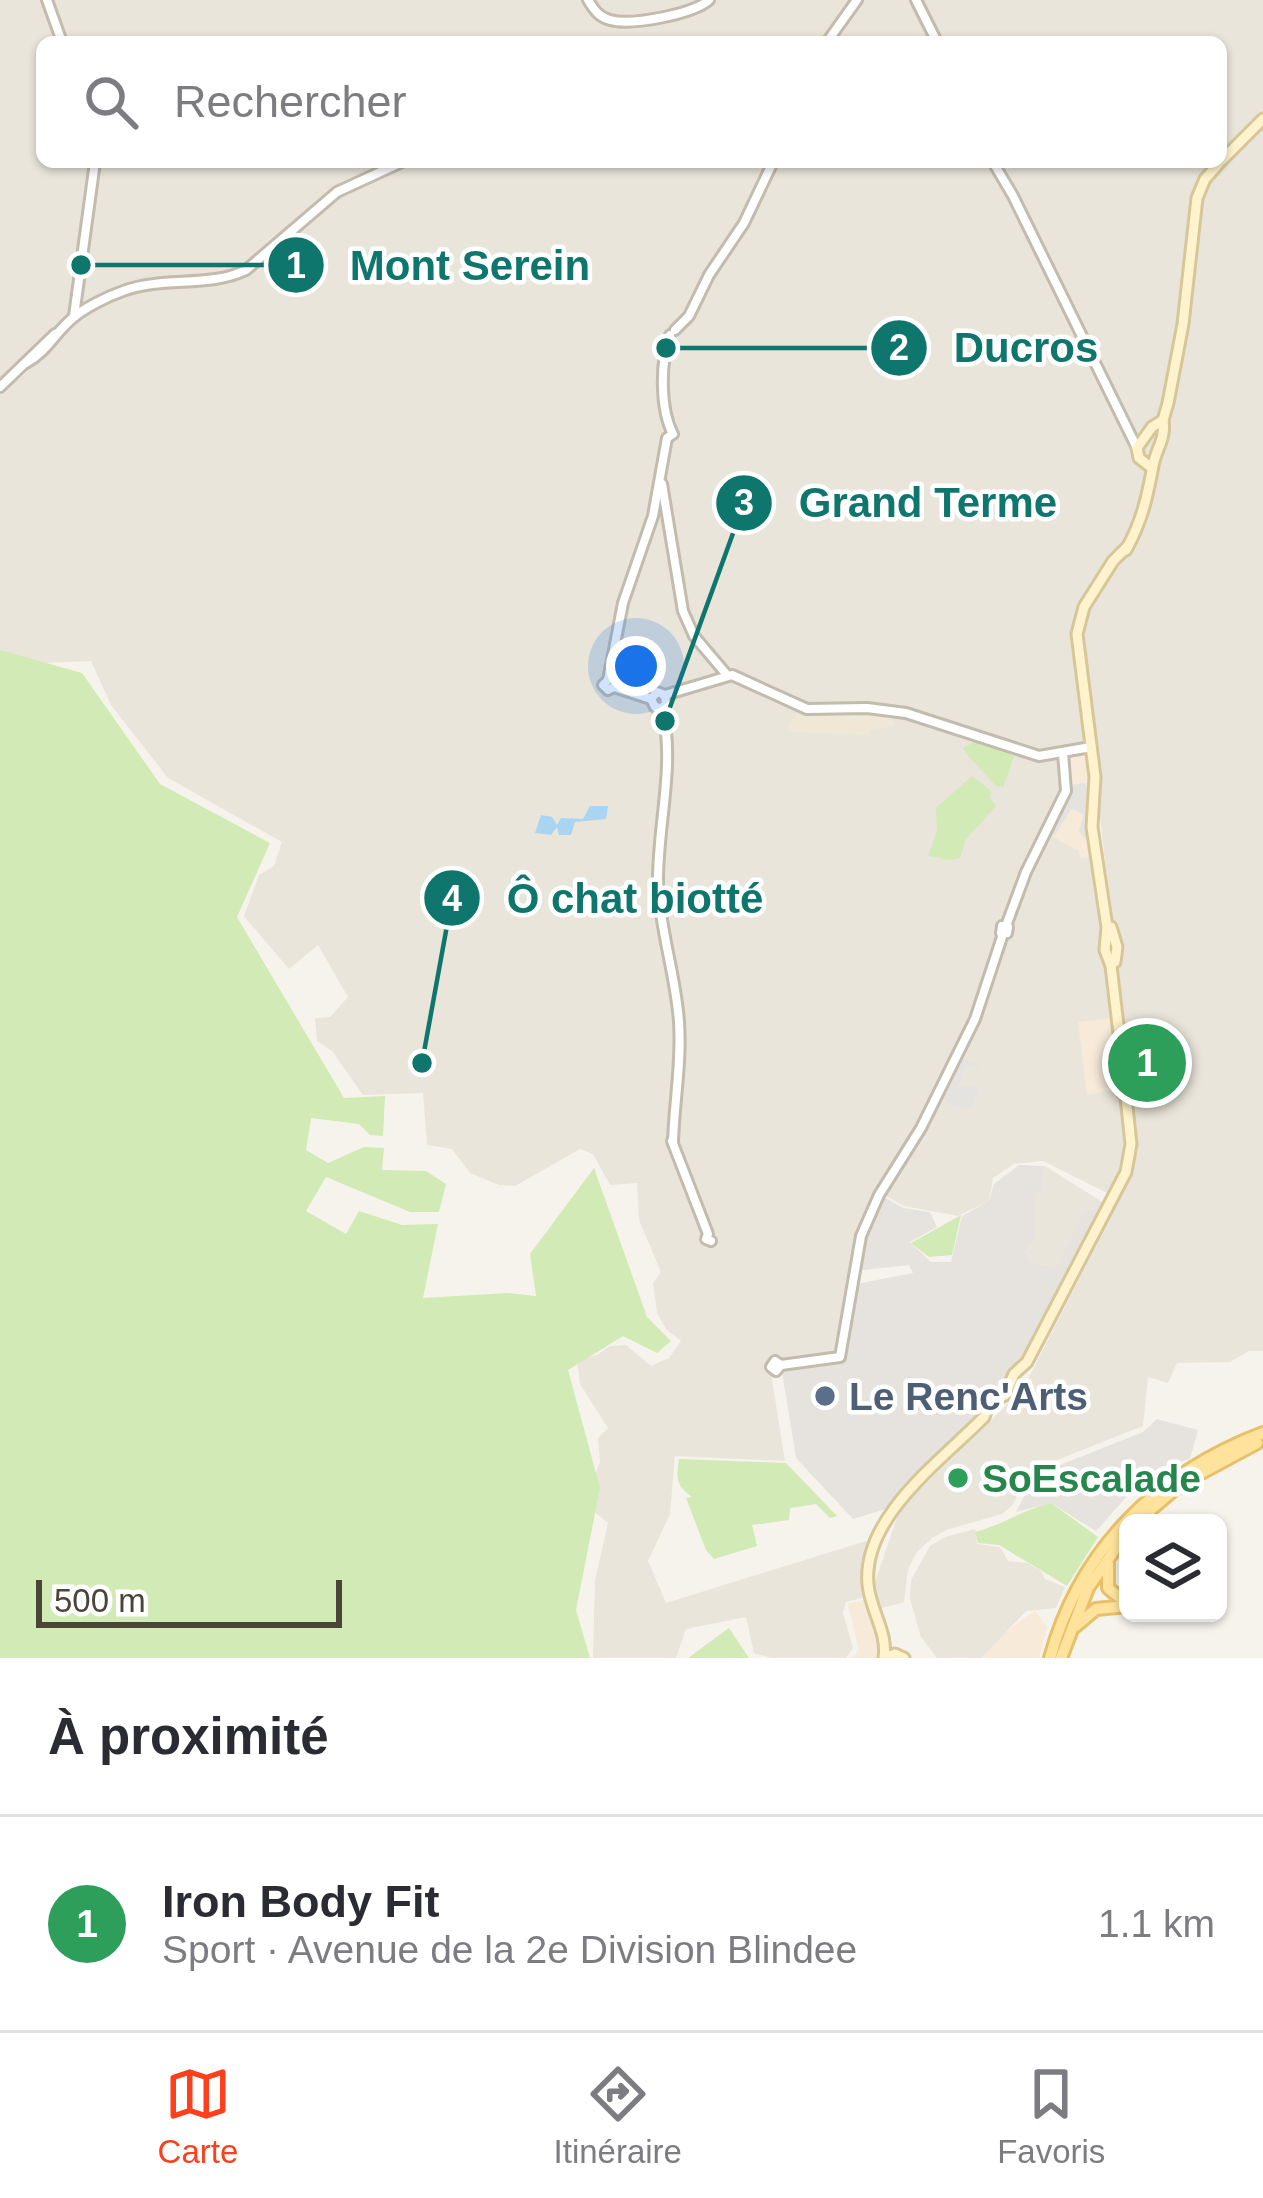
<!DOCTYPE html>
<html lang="fr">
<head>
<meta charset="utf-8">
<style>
  :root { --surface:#fff; --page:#f7f7f7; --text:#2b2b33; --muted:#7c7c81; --line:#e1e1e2; --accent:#fc3f1d }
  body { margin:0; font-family:Arial,sans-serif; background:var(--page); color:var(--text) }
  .controls { position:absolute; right:36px; bottom:36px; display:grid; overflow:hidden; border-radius:18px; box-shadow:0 3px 9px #0004 }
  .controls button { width:108px; height:108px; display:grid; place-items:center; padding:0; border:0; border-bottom:3px solid var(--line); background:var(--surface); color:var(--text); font:60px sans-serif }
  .scale { position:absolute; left:36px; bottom:30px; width:306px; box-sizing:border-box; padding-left:12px; border:6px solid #4b4439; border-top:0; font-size:33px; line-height:42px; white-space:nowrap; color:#4b4439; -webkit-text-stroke:9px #fff; paint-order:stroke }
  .you { position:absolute; left:636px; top:666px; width:42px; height:42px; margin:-30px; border:9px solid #fff; border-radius:50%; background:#1a73e8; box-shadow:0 0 0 18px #1a73e833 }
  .badge { display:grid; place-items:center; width:78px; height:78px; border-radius:50%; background:var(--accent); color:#fff; font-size:39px; font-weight:700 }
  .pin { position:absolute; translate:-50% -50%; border:6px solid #fff; box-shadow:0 3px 12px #0006 }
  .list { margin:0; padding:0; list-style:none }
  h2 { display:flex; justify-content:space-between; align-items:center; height:156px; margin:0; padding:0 48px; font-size:51px }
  h2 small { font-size:39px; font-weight:400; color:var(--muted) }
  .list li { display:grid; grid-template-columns:78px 1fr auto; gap:36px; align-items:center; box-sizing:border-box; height:216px; padding:0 48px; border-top:3px solid var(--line) }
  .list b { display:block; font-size:45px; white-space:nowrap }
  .list p { margin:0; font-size:39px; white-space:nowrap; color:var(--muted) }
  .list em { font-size:39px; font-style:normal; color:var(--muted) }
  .icon { flex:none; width:66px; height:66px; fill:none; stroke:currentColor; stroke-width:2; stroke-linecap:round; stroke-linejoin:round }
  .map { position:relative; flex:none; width:1263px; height:1658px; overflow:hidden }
  .search { position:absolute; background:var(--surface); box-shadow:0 3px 9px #0004; left:36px; right:36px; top:36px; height:132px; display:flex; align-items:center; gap:30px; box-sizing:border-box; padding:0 42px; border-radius:18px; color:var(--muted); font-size:45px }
  .sheet { height:372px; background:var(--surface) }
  nav { display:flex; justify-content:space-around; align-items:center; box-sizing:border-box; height:168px; border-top:3px solid var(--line); background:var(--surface); font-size:33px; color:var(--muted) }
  nav a { display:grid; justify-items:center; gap:6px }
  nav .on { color:var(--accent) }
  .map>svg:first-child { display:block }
  .residential { fill:#eae5da }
  .commercial { fill:#f7ead8 }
  .industrial { fill:#e6e2dd }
  .education { fill:#efe8d6 }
  .green { fill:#d2eab5 }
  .parking { fill:#e5e3e0 }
  .water { fill:#a9d4f2 }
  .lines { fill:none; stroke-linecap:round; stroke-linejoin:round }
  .tertiary-casing { stroke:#c2bbae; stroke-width:14 }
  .secondary-casing { stroke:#d6c79b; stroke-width:15 }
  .primary-casing { stroke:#e6c16a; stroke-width:16 }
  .tertiary { stroke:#fff; stroke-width:8 }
  .secondary { stroke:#fff3cd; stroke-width:9 }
  .primary { stroke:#ffe39c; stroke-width:10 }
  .service-dot { fill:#5c6f8a; stroke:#fff; stroke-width:4.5 }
  .leisure-dot { fill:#2e9e5b; stroke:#fff; stroke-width:4.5 }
  .labels { text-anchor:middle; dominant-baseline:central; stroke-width:9; stroke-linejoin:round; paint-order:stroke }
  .service-label { font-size:39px; font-weight:bold; fill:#4e5e75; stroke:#fff; text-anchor:start }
  .leisure-label { font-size:39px; font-weight:bold; fill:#27864d; stroke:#fff; text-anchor:start }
  .leader { fill:none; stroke:#0f766e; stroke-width:4.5 }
  .callout-dot { fill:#0f766e; stroke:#fff; stroke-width:4.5 }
  .mark-label { font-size:36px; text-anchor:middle; font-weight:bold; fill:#fff }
  .callout-label { font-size:42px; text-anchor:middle; font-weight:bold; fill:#0f766e; stroke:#fff; stroke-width:9; stroke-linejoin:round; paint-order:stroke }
</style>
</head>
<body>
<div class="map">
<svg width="1263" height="1658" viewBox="0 0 1263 1658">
  <rect width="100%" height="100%" fill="#f6f3ec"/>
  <!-- residential -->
  <g class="residential">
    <polygon points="0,0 1263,0 1263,115 1221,155 1221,42 42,42 42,162 1215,162 1195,190 1161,430 1143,502 1128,538 1079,608 1073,643 1128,1151 1111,1195 1043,1161 1014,1164 993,1178 989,1201 958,1216 904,1206 877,1191 854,1244 851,1286 836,1353 781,1360 771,1373 785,1461 675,1456 670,1514 648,1561 666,1603 866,1541 872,1550 865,1572 866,1597 846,1602 843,1613 853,1648 846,1658 771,1658 754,1653 746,1617 686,1629 676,1658 593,1658 595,1581 608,1523 591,1509 588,1490 600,1462 598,1438 608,1428 580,1384 577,1360 597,1355 610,1346 626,1345 651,1366 669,1358 681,1341 666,1329 657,1313 653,1283 661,1272 639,1220 637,1183 610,1185 593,1154 580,1149 515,1186 499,1185 470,1173 452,1149 427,1145 423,1093 363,1095 332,1051 317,1041 315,1018 330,1017 348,997 318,945 289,969 244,916 259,875 274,866 282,842 168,778 111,705 91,661 19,664 0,679"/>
    <polygon points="1263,123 1263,1351 1249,1351 1230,1362 1177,1363 1168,1383 1148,1377 1143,1426 1052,1462 1025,1481 1012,1506 1002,1514 949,1529 932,1538 916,1553 908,1570 904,1602 879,1609 875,1582 900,1509 1023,1389 1133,1173 1138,1141 1118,963 1120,945 1117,928 1112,924 1099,808 1083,650 1084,623 1090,607 1147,523 1166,439 1199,198 1229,157"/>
    <polygon points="1045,1166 1104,1203 1100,1210 1085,1211 1056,1267 1032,1263 1025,1252 1035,1241 1035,1193 1041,1192"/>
    <polygon points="975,1529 977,1544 1000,1547 1008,1561 1027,1563 1041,1571 1045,1579 1065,1587 1056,1608 1026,1611 982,1658 937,1658 921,1637 910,1599 911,1580 930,1546 945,1537"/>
  </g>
  <!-- commercial -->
  <g class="commercial">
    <polygon points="1085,753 1097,856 1080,858 1079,851 1048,834 1069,786 1066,756"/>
    <polygon points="1113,1018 1121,1081 1113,1090 1087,1095 1078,1022"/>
    <polygon points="866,1599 881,1653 879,1658 852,1658 859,1650 848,1604"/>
    <polygon points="1035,1611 1047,1627 1039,1658 982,1658 1012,1627"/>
  </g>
  <!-- industrial -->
  <g class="industrial">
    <polygon points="1019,1165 1045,1166 1041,1192 1035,1194 1035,1241 1025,1252 1032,1263 1056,1267 1085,1210 1100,1210 1025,1364 889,1508 853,1519 796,1458 782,1372 786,1368 834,1364 842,1356 856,1284 913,1273 909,1265 864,1270 858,1267 863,1239 882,1196 903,1208 930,1212 937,1227 910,1242 931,1262 951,1262 962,1216 989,1201 994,1184"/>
    <polygon points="1157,1419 1198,1430 1190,1459 1167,1465 1128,1495 1096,1531 1051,1503 1016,1512 1031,1483 1050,1469 1143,1432"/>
  </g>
  <!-- education -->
  <polygon class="education" points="796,714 892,716 894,726 870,730 869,735 794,732 787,728"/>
  <!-- green -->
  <g class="green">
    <polygon points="0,650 82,673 160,784 270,843 237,917 344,1098 385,1096 383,1136 370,1135 359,1124 311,1118 306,1150 328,1163 364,1147 384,1148 382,1170 426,1171 446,1184 439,1212 410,1212 326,1177 306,1211 346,1234 359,1211 402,1225 438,1224 423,1298 507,1293 536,1296 530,1254 594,1168 647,1317 671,1341 657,1353 623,1336 568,1370 600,1488 576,1610 590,1658 0,1658"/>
    <polygon points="976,741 1015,753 1003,788 995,785 966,753 963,748"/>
    <polygon points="972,776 991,791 990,798 996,806 966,839 960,858 949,860 928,856 937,832 936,808"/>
    <polygon points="961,1215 952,1255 929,1257 911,1243"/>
    <path d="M 679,1459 L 786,1463 L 837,1516 L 830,1518 L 816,1504 L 790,1508 L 789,1520 L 752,1525 L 757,1546 L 714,1559 L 706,1550 L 686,1498 L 692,1497 C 676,1486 676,1478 679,1459 Z"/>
    <path d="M 1051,1503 L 1098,1537 L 1067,1586 L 999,1545 L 978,1543 L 975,1532 C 1004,1524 1020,1511 1051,1503 Z"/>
    <polygon points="729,1628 749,1658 688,1658"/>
  </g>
  <!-- parking -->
  <g class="parking">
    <polygon points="1084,783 1089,788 1098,855 1090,854 1087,840 1079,831 1084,815 1072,809 1054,836 1049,833 1070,785"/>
    <polygon points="959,1059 978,1063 978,1067 967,1065 954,1094 961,1086 979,1087 971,1109 948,1105 942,1095"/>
  </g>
  <!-- water -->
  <polygon class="water" points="590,806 608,806 606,819 575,822 571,835 559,835 557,827 551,835 535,833 541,815 552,817 557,825 561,818 583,819"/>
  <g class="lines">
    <!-- tertiary casing -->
    <g class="tertiary-casing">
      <g id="tertiary">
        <polyline points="47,0 62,42"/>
        <path d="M 588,0 C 594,10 599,17 610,20 C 632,26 693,14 709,0"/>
        <polyline points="916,0 937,42"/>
        <polyline points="827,42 857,0"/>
        <polyline points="993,162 1013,196 1137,448"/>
        <polyline points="74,316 95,162"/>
        <polyline points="675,330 689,316 709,275 744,223 773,162"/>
        <path d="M 26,363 C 48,351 55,332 74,317 C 85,308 106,297 123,291 C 163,276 209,288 246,270 L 337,192 L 402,162"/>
        <polyline points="0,387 55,334"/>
        <polyline points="662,484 683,611 694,636 727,675"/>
        <path d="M 665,695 L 666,704 L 662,708 C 676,765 657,826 658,884 C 660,931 676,976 679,1022 C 682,1063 674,1102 673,1143"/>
        <polyline points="651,699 657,692 665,695 732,675 807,709 867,708 906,713 1039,756 1091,747"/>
        <path d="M 662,708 L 655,707 L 651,699 L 614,687 L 608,690 L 603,685 L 608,680 L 623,603 L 653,516 L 667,438 L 673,434 C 660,409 660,363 670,335"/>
        <polygon points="1002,926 1008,927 1007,933 1001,933"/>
        <polyline points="1006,926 1026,872 1066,791 1063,753"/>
        <polyline points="672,1141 708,1234 706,1239 711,1241"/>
        <polygon points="775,1361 781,1365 776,1371 771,1367"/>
        <polyline points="781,1365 840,1357 861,1236 879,1195 921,1128 975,1019 1003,934"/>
      </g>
    </g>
    <!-- secondary casing -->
    <g class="secondary-casing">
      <g id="secondary">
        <polyline points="1221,161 1263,119"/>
        <polyline points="1152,468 1139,458 1137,448 1152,427 1163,420 1168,403 1183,324 1197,198 1205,179 1220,162"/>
        <path d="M 1126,550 C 1142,521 1147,498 1153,466 C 1156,448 1166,440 1163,420"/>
        <polyline points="1111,927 1117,947 1115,962"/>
        <polyline points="1126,1097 1122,1092 1124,1076 1111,966 1105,950 1107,927 1092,827 1095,777 1077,634 1084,607 1113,561 1127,547"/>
        <path d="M 904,1658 L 895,1654 L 884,1658 C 888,1632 870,1610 868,1584 C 862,1517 942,1460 984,1417 L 989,1403 L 1005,1395 L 1014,1374 L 1027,1362 L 1126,1172 L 1131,1144 L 1126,1097"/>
      </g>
    </g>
    <!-- primary casing -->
    <g class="primary-casing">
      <g id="primary">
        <polyline points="1135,1523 1181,1484 1257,1443"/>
        <polyline points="1108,1564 1108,1588 1125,1602"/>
        <polyline points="1076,1626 1096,1609 1128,1606"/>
        <path d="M 1050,1658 C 1080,1548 1158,1473 1263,1433"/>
        <polyline points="1061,1658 1088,1588 1128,1531"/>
      </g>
    </g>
    <!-- tertiary -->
    <use href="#tertiary" class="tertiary"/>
    <!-- secondary -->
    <use href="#secondary" class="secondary"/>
    <!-- primary -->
    <use href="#primary" class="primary"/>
  </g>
  <!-- markers -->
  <circle class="service-dot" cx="825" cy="1396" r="12"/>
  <circle class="leisure-dot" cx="958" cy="1478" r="12"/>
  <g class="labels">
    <!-- service labels -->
    <g class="service-label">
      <text x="849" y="1396">Le Renc'Arts</text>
    </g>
    <!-- leisure labels -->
    <g class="leisure-label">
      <text x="982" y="1478">SoEscalade</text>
    </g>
  </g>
  <!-- callouts -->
  <path class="leader" d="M81 265L296 265M666 348L899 348M665 721L744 503M422 1063L452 898"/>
  <g class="callout-dot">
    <circle cx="81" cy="265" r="12"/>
    <circle cx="666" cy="348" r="12"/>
    <circle cx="665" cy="721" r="12"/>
    <circle cx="422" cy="1063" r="12"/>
    <circle cx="296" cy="265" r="30"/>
    <circle cx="899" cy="348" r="30"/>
    <circle cx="744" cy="503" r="30"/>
    <circle cx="452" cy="898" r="30"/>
  </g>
  <g class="mark-label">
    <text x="296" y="278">1</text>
    <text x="899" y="360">2</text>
    <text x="744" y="515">3</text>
    <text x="452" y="911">4</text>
  </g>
  <g class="callout-label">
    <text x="470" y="280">Mont Serein</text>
    <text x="1026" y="362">Ducros</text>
    <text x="928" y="517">Grand Terme</text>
    <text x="635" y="913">Ô chat biotté</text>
  </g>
</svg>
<div class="controls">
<button><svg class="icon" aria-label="layers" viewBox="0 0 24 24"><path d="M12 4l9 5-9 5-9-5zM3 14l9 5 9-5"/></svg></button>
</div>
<div class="scale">500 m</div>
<div class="you"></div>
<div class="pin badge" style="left:1147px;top:1063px;background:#2e9e5b">1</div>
<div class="search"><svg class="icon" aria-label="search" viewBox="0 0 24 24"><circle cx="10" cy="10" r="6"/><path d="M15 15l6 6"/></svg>Rechercher</div>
</div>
<section class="sheet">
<h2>À proximité<small></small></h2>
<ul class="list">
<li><span class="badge" style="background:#2e9e5b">1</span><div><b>Iron Body Fit</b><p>Sport · Avenue de la 2e Division Blindee</p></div><em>1.1 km</em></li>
</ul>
</section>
<nav>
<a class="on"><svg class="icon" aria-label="map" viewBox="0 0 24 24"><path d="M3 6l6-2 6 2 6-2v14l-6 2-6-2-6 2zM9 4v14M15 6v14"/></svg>Carte</a>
<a><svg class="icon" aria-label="directions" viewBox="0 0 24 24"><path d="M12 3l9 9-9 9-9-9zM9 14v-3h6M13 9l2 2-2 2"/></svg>Itinéraire</a>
<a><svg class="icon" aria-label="saved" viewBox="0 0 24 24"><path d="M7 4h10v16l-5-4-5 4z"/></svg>Favoris</a>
</nav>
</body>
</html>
